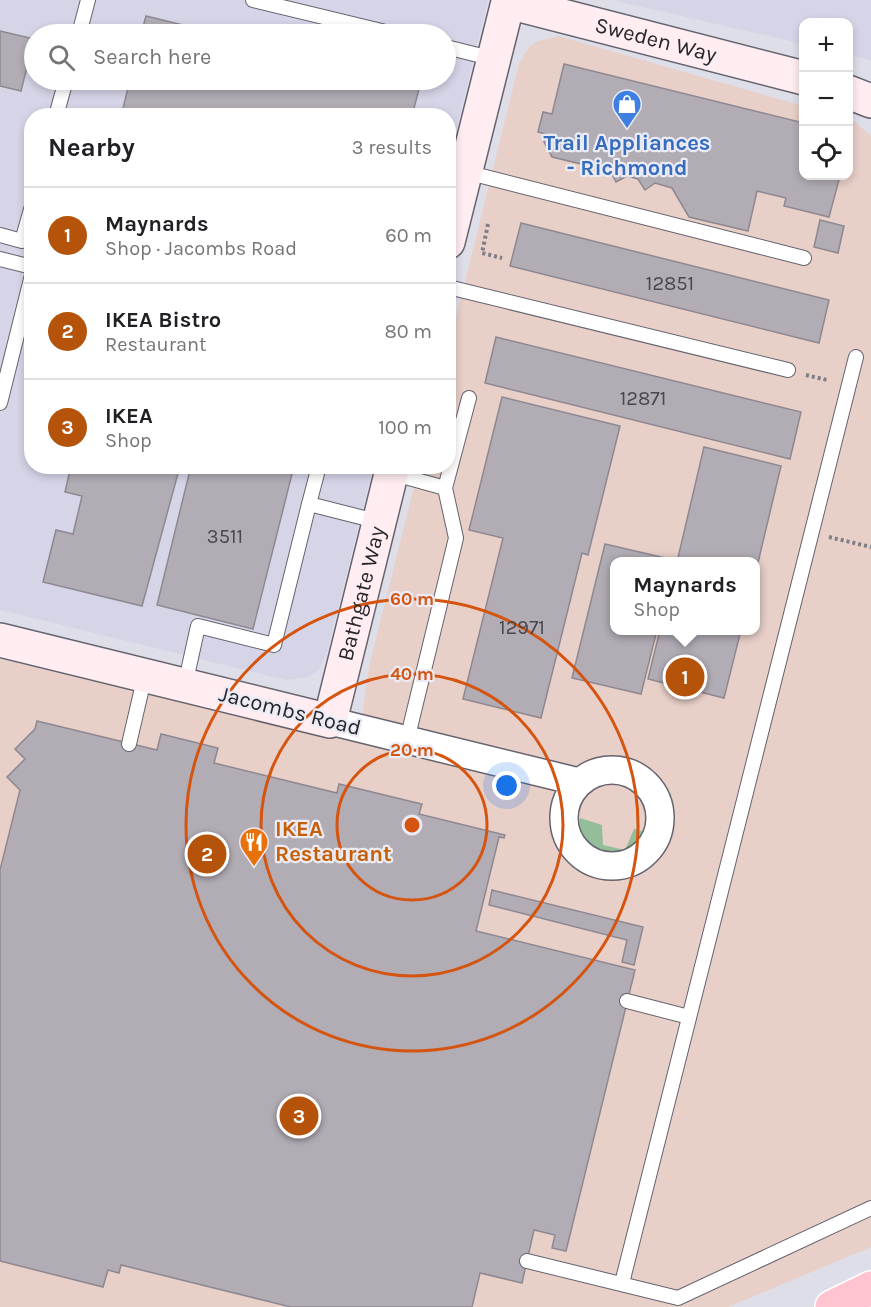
<!DOCTYPE html>
<html lang="en">
<head>
<meta charset="utf-8">
<style>
  :root { --surface:#fff; --page:#f2f2f2; --text:#202124; --muted:#757577; --line:#e0e0e0; --accent:#b45309 }
  body { margin:0; font-family:Karla,sans-serif; background:var(--page); color:var(--text) }
  .controls { position:absolute; right:18px; top:18px; display:grid; overflow:hidden; border-radius:12px; box-shadow:0 3px 9px #0003 }
  .controls button { width:54px; height:54px; display:grid; place-items:center; padding:0; border:0; border-bottom:2px solid var(--line); background:var(--surface); color:var(--text); font:30px sans-serif }
  .you { position:absolute; left:507px; top:786px; width:21px; height:21px; margin:-15px; border:4px solid #fff; border-radius:50%; background:#1a73e8; box-shadow:0 0 0 9px #1a73e833 }
  .badge { display:grid; place-items:center; width:39px; height:39px; border-radius:50%; background:var(--accent); color:#fff; font-size:20px; font-weight:700 }
  .pin { position:absolute; translate:-50% -50%; border:3px solid #fff; box-shadow:0 2px 6px #0006 }
  .popup { position:absolute; left:610px; top:557px; width:150px; height:78px; box-sizing:border-box; display:grid; place-content:center; border-radius:12px; background:var(--surface); filter:drop-shadow(0 2px 4px #0005); font-size:20px; white-space:nowrap; color:var(--muted) }
  .popup b { font-size:22px; color:var(--text) }
  .popup::after { content:''; position:absolute; left:50%; top:100%; margin-left:-12px; border:12px solid transparent; border-top-color:var(--surface) }
  .list { margin:0; padding:0; list-style:none }
  h2 { display:flex; justify-content:space-between; align-items:center; height:78px; margin:0; padding:0 24px; font-size:26px }
  h2 small { font-size:20px; font-weight:400; color:var(--muted) }
  .list li { display:grid; grid-template-columns:39px 1fr auto; gap:18px; align-items:center; box-sizing:border-box; height:96px; padding:0 24px; border-top:2px solid var(--line) }
  .list b { display:block; font-size:22px; white-space:nowrap }
  .list p { margin:0; font-size:20px; white-space:nowrap; color:var(--muted) }
  .list em { font-size:20px; font-style:normal; color:var(--muted) }
  .icon { flex:none; width:33px; height:33px; fill:none; stroke:currentColor; stroke-width:2; stroke-linecap:round; stroke-linejoin:round }
  .map { position:relative; flex:none; width:871px; height:1307px; overflow:hidden }
  .search { position:absolute; background:var(--surface); box-shadow:0 3px 9px #0003; left:24px; top:24px; width:432px; height:66px; display:flex; align-items:center; gap:15px; box-sizing:border-box; padding:0 21px; border-radius:33px; color:var(--muted); font-size:22px }
  .panel { position:absolute; background:var(--surface); box-shadow:0 3px 9px #0003; left:24px; top:108px; width:432px; height:366px; border-radius:24px }
  .map>svg:first-child { display:block }
  .commercial { fill:#e8cfc8; fill-rule:evenodd }
  .built { fill:#d6d5e8; fill-rule:evenodd }
  .green { fill:#93be99 }
  .building { fill:#b2acb5; stroke:#8e8891; stroke-width:1.5 }
  .lines { fill:none; stroke-linecap:round; stroke-linejoin:round }
  .lane-casing { stroke:#65646e; stroke-width:16 }
  .street-casing { stroke:#65646e; stroke-width:30 }
  .secondary-casing { stroke:#65646e; stroke-width:36 }
  .highway-casing { stroke:#fff; stroke-width:36 }
  .path { stroke:#7e7e86; stroke-width:4; stroke-dasharray:3 3; stroke-linecap:butt }
  .lane { stroke:#fff; stroke-width:14 }
  .street { stroke:#fff; stroke-width:27 }
  .secondary { stroke:#ffedf1; stroke-width:33 }
  .highway { stroke:#ffc4d0; stroke-width:33 }
  .ring { fill:none; stroke:#d5540f; stroke-width:3 }
  .labels { text-anchor:middle; dominant-baseline:central; stroke-width:4.5; stroke-linejoin:round; paint-order:stroke }
  .number-label { font-size:20px; fill:#49484d }
  .street-label { font-size:22px; fill:#26262a; stroke:#ebebf6 }
  .shop-label { font-size:22px; font-weight:bold; fill:#366cbe; stroke:#ebebf6 }
  .food-label { font-size:22px; font-weight:bold; fill:#c56008; stroke:#ebebf6; text-anchor:start }
  .centre { fill:#d5540f; stroke:#ebebf6; stroke-width:3 }
  .ring-label { font-size:18px; text-anchor:middle; font-weight:bold; fill:#d5540f; stroke:#ebebf6; stroke-width:4.5; stroke-linejoin:round; paint-order:stroke }
</style>
</head>
<body>
<div class="map">
<svg width="871" height="1307" viewBox="0 0 871 1307">
  <rect width="100%" height="100%" fill="#dedee9"/>
  <!-- commercial -->
  <path class="commercial" d="M 558,36 L 803,106 L 804,176 L 848,176 L 849,119 L 854,121 L 871,136 L 871,1247 L 728,1307 L 0,1307 L 0,659 L 359,741 L 369,667 L 419,467 L 448,466 L 449,346 L 519,64 L 529,47 L 538,41 ZM 614,562 L 756,562 L 756,630 L 614,630 Z"/>
  <!-- built -->
  <g class="built">
    <path d="M 0,0 L 488,0 L 449,160 L 448,116 L 32,116 L 32,466 L 373,467 L 326,656 L 320,668 L 310,677 L 286,680 L 0,610 ZM 34,34 L 446,34 L 446,80 L 34,80 Z"/>
    <polygon points="612,0 871,0 871,60 849,55 848,22 804,22 803,44"/>
  </g>
  <!-- green -->
  <path class="green" d="M 580,818 L 602,825 L 603,845 L 625,850 L 634,829 L 646,832 C 639,874 574,860 580,818 Z"/>
  <!-- building -->
  <g class="building">
    <polygon points="146,16 220,34 141,34"/>
    <polygon points="0,31 34,39 21,91 0,86"/>
    <polygon points="564,64 804,123 804,176 840,176 829,217 784,206 786,198 757,191 748,231 689,217 672,188 655,183 645,190 638,179 627,176 616,182 610,171 552,157 544,142 546,134 538,132 543,112 552,114"/>
    <polygon points="130,80 399,80 420,85 412,116 121,116"/>
    <polygon points="820,220 844,226 838,253 814,247"/>
    <polygon points="521,223 829,300 819,343 510,266"/>
    <polygon points="496,337 801,412 790,459 485,383"/>
    <polygon points="502,397 620,426 588,555 582,553 541,718 463,699 503,538 469,530"/>
    <polygon points="704,447 781,466 756,571 756,562 677,562"/>
    <polygon points="71,466 180,466 142,606 43,582 56,530 73,534 82,496 65,492"/>
    <polygon points="191,466 294,466 253,629 157,605"/>
    <polygon points="605,544 674,560 614,562 614,630 657,630 641,694 572,678"/>
    <polygon points="660,630 741,630 724,698 648,679"/>
    <polygon points="37,721 157,750 161,734 218,748 214,763 337,793 339,784 409,801 422,804 419,814 505,835 504,838 499,837 476,931 635,970 566,1251 552,1248 555,1235 534,1230 522,1283 480,1273 472,1307 291,1307 121,1265 119,1273 108,1270 103,1287 0,1261 0,870 20,790 7,777 25,759 15,749 35,729"/>
    <polygon points="492,890 643,927 634,965 622,962 627,940 489,905"/>
  </g>
  <g class="lines">
    <!-- lane casing -->
    <g class="lane-casing">
      <g id="lane">
        <polyline points="253,0 394,34"/>
        <polyline points="79,34 88,0"/>
        <polyline points="446,47 494,59"/>
        <polyline points="56,116 66,80"/>
        <polyline points="466,172 804,258"/>
        <polyline points="0,235 22,241 32,206"/>
        <polyline points="0,259 32,267"/>
        <polyline points="448,287 788,370"/>
        <polyline points="0,403 32,275"/>
        <polyline points="319,466 309,504 380,522"/>
        <polyline points="391,473 445,488"/>
        <polyline points="185,685 198,626 274,645 309,504"/>
        <polyline points="407,740 456,538 445,488 469,398"/>
        <polyline points="129,744 145,675"/>
        <polyline points="627,1001 689,1017"/>
        <polyline points="527,1261 678,1298 871,1208"/>
        <polyline points="622,1283 856,357"/>
      </g>
    </g>
    <!-- street casing -->
    <g class="street-casing">
      <g id="street">
        <polyline points="330,721 579,782"/>
        <circle cx="612" cy="818" r="48"/>
      </g>
    </g>
    <!-- secondary casing -->
    <g class="secondary-casing">
      <g id="secondary">
        <polyline points="848,92 871,101"/>
        <path id="s1" d="M 448,242 L 508,2 L 804,78"/>
        <path id="s2" d="M 0,640 L 330,721 L 393,466"/>
      </g>
    </g>
    <!-- highway casing -->
    <g class="highway-casing">
      <polyline id="highway" points="832,1307 871,1288"/>
    </g>
    <!-- path -->
    <g class="path">
      <polyline points="488,224 482,253 502,258"/>
      <polyline points="806,375 827,380"/>
      <polyline points="829,537 871,547"/>
    </g>
    <!-- lane -->
    <use href="#lane" class="lane"/>
    <!-- street -->
    <use href="#street" class="street"/>
    <!-- secondary -->
    <use href="#secondary" class="secondary"/>
    <!-- highway -->
    <use href="#highway" class="highway"/>
  </g>
  <!-- distance rings -->
  <g class="ring">
    <circle cx="412" cy="825" r="75"/>
    <circle cx="412" cy="825" r="151"/>
    <circle cx="412" cy="825" r="226"/>
  </g>
  <!-- icons -->
  <defs>
    <g id="shop-pin" transform="scale(1.5)"><path d="M0 17L-7.5 6A9.5 9.5 0 1 1 7.5 6Z" fill="#3f7fe0" stroke="#ebebf6"/><path d="M-5-2.5h2.3a2.7 3.5 0 0 1 5.4 0H5L5.5 6h-11ZM-1.5-2.5h3a1.5 2.3 0 0 0-3 0Z" fill="#fff"/></g>
    <g id="restaurant-pin" transform="scale(1.5)"><path d="M0 17L-7.5 6A9.5 9.5 0 1 1 7.5 6Z" fill="#e8710a" stroke="#ebebf6"/><path d="M-5-6h1v4h1v-4h1v4h1v-4h1v5L-1.5 .5V6h-2V.5L-5-1ZM5-6V6H3V1.5H1.5Q1.5-4 5-6Z" fill="#fff"/></g>
  </defs>
  <g fill-rule="evenodd">
    <use href="#shop-pin" x="627" y="104"/>
    <use href="#restaurant-pin" x="254" y="842"/>
  </g>
  <g class="labels">
    <!-- number labels -->
    <g class="number-label">
      <text x="670" y="283">12851</text>
      <text x="643" y="398">12871</text>
      <text x="225" y="536">3511</text>
      <text x="522" y="627">12971</text>
    </g>
    <!-- street labels -->
    <g class="street-label">
      <text stroke="none"><textPath href="#s1" startOffset="400">Sweden Way</textPath></text>
      <text stroke="none"><textPath href="#s2" startOffset="471">Bathgate Way</textPath></text>
      <text transform="translate(290 711) rotate(14)">Jacombs Road</text>
    </g>
    <!-- shop labels -->
    <g class="shop-label">
      <text x="627" y="143">Trail Appliances<tspan x="627" dy="25">- Richmond</tspan></text>
    </g>
    <!-- food labels -->
    <g class="food-label">
      <text x="275" y="829">IKEA<tspan x="275" dy="25">Restaurant</tspan></text>
    </g>
  </g>
  <circle cx="412" cy="825" r="9" class="centre"/>
  <g class="ring-label">
    <text x="412" y="605">60 m</text>
    <text x="412" y="680">40 m</text>
    <text x="412" y="756">20 m</text>
  </g>
</svg>
<div class="controls">
<button>+</button>
<button>−</button>
<button><svg class="icon" aria-label="locate" viewBox="0 0 24 24"><circle cx="12" cy="12" r="6"/><path d="M12 2v4M12 18v4M2 12h4M18 12h4"/></svg></button>
</div>
<div class="you"></div>
<div class="pin badge" style="left:685px;top:677px">1</div>
<div class="popup"><b>Maynards</b>Shop</div>
<div class="pin badge" style="left:207px;top:854px">2</div>
<div class="pin badge" style="left:299px;top:1116px">3</div>
<div class="search"><svg class="icon" aria-label="search" viewBox="0 0 24 24"><circle cx="10" cy="10" r="6"/><path d="M15 15l6 6"/></svg>Search here</div>
<section class="panel">
<h2>Nearby<small>3 results</small></h2>
<ul class="list">
<li><span class="badge">1</span><div><b>Maynards</b><p>Shop · Jacombs Road</p></div><em>60 m</em></li>
<li><span class="badge">2</span><div><b>IKEA Bistro</b><p>Restaurant</p></div><em>80 m</em></li>
<li><span class="badge">3</span><div><b>IKEA</b><p>Shop</p></div><em>100 m</em></li>
</ul>
</section>
</div>
</body>
</html>
